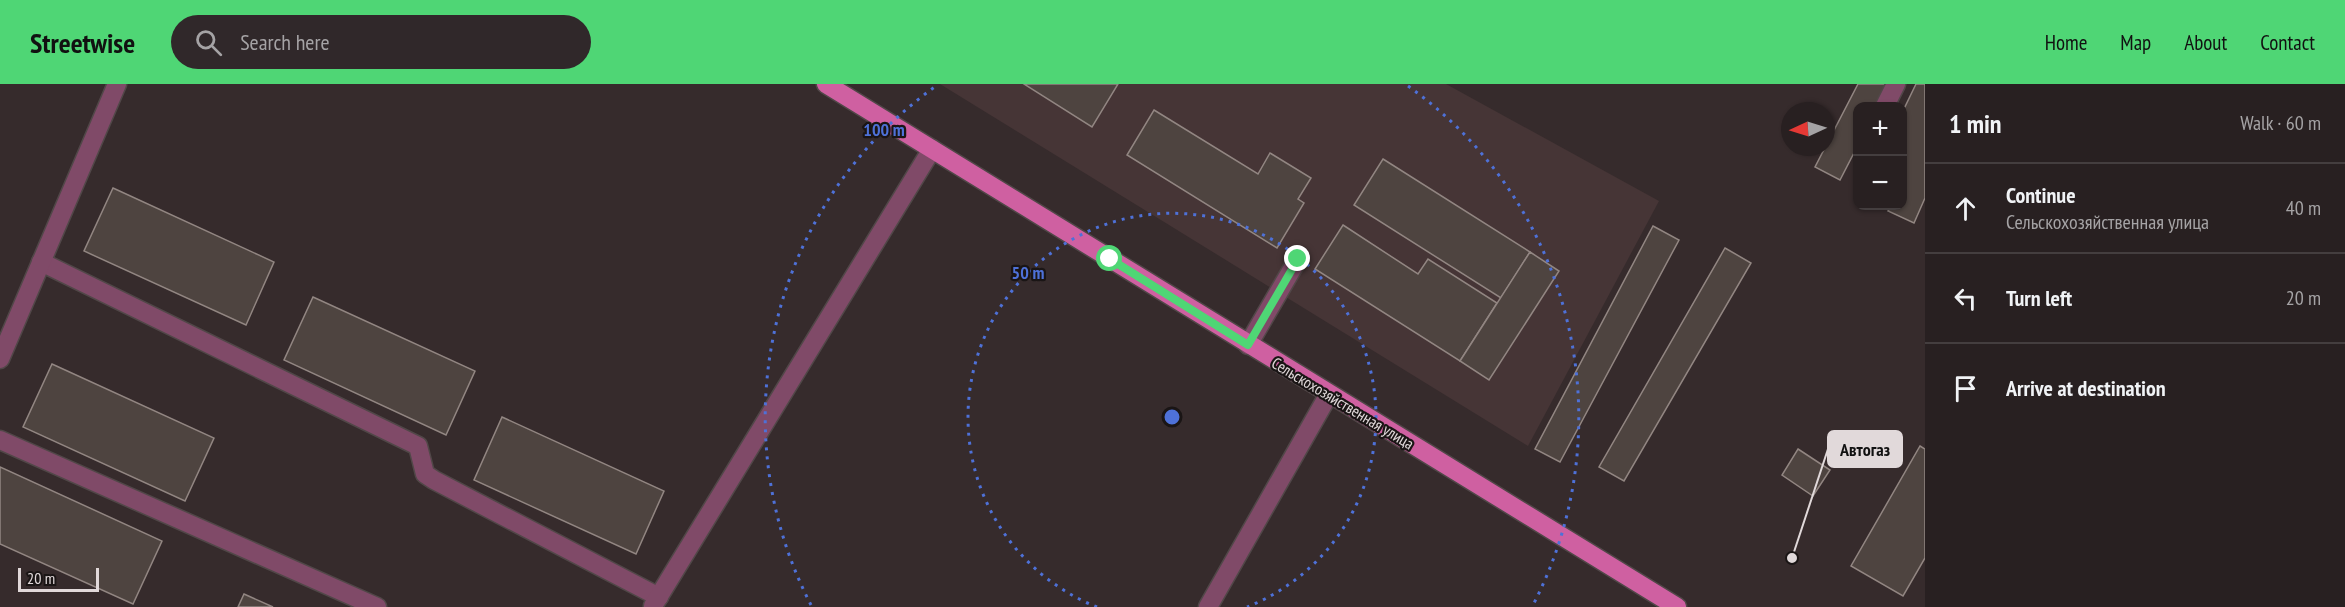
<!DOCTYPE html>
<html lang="en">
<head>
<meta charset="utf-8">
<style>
  :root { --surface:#282021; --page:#30282a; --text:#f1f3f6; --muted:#a5a3a5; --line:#443e3f; --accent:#4fd675 }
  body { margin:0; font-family:"PT Sans Narrow",sans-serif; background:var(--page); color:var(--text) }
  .controls { position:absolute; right:18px; top:18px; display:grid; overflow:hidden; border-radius:12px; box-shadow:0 2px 4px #0004 }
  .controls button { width:54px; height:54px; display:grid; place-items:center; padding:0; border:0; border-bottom:2px solid var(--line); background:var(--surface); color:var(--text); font:30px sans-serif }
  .compass { position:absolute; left:1781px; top:18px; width:54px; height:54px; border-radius:50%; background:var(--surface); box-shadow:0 2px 4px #0004; rotate:266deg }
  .scale { position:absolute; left:18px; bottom:15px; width:81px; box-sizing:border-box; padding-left:6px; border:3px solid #e1d9da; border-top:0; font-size:16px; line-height:21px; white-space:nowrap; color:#e1d9da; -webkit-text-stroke:4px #1a1515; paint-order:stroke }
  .stop { position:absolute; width:18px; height:18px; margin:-14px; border:4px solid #4fd675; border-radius:50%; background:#fff }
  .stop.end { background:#4fd675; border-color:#fff; box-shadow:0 2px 6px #0008 }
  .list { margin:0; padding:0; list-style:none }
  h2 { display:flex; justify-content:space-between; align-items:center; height:78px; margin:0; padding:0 24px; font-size:26px }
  h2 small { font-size:20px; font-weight:400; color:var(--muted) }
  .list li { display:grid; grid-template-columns:39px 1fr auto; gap:18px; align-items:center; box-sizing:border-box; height:90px; padding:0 24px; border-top:2px solid var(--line) }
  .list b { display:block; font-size:22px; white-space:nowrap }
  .list p { margin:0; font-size:20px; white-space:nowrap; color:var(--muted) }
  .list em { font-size:20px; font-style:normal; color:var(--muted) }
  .icon { flex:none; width:33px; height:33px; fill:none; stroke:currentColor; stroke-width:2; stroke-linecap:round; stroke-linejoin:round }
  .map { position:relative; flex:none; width:1925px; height:523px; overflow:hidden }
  header { display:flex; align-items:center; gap:36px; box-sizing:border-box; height:84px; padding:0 30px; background:var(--accent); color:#111 }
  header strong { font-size:28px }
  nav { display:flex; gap:33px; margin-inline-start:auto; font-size:21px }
  .search { width:420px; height:54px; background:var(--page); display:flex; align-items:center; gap:15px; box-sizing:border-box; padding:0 21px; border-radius:33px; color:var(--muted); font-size:22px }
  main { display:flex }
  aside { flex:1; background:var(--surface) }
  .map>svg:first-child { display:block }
  .built { fill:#463536 }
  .building { fill:#4e4440; stroke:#928682; stroke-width:1.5 }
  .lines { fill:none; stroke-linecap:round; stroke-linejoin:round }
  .minor-casing { stroke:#514748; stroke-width:21 }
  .major-casing { stroke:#514748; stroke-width:21 }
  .minor { stroke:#804a68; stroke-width:18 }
  .major { stroke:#cf60a1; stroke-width:18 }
  .route { stroke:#4fd675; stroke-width:8 }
  .ring { fill:none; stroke:#4e71d8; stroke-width:3; stroke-dasharray:3 6 }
  .labels { text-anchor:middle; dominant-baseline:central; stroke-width:4.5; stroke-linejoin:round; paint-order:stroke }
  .street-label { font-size:16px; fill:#e1d9da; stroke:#1a1515 }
  .centre { fill:#4e71d8; stroke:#1a1515; stroke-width:3 }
  .ring-label { font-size:18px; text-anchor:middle; font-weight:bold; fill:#4e71d8; stroke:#1a1515; stroke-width:4.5; stroke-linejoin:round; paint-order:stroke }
  .leader { fill:none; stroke:#e1d9da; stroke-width:2 }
  .callout-dot { fill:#e1d9da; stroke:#1a1515; stroke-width:2 }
  .callout { fill:#e1d9da; stroke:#e1d9da; stroke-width:2 }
  .callout-label { font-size:18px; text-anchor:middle; font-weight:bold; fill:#111 }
</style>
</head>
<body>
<header>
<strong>Streetwise</strong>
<div class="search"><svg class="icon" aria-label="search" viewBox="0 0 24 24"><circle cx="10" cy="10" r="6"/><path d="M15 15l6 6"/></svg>Search here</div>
<nav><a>Home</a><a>Map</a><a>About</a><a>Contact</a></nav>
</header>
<main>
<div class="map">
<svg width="1925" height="523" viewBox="0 0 1925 523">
  <rect width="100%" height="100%" fill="#362b2c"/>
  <!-- built -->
  <polygon class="built" points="940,0 1446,0 1659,117 1528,362"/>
  <!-- building -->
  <g class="building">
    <polygon points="1024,0 1118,0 1092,43"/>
    <polygon points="1858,0 1889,0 1877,22 1858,22 1858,61 1840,96 1815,83"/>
    <polygon points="1916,0 1925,0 1925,114 1914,139 1888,127 1891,122 1902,122 1902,97 1906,90 1902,88 1902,29"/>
    <polygon points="1154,26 1258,90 1270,69 1311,94 1298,115 1304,119 1277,164 1127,71"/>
    <polygon points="1383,75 1530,168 1501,214 1354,121"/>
    <polygon points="113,104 274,178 246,241 84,167"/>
    <polygon points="1343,141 1418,190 1428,175 1497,219 1460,277 1315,185"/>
    <polygon points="1653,142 1679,156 1560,378 1535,365"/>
    <polygon points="1725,164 1751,179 1624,397 1599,383"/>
    <polygon points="1530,168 1559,187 1489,296 1460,277"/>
    <polygon points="313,213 475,287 446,351 284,276"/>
    <polygon points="52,280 214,354 185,417 23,343"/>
    <polygon points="502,333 664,407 636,470 474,396"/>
    <polygon points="1920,362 1925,365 1925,474 1903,512 1851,482"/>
    <polygon points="1798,365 1830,386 1813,412 1782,391"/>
    <polygon points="0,383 162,457 133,520 0,460"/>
    <polygon points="244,510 273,523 238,523"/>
  </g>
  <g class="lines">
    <!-- minor casing -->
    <g class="minor-casing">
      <g id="minor">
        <polyline points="1885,22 1896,0"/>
        <polyline points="41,178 418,362 425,390 434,396 659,513"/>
        <polyline points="1248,261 1298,175"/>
        <polyline points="0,275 117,0"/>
        <polyline points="0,356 377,523"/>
        <polyline points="653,522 932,65"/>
        <polyline points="1208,523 1329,310"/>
      </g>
    </g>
    <!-- major casing -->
    <g class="major-casing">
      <polyline id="major" points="826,0 1677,523"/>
    </g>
    <!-- minor -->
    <use href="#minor" class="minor"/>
    <!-- major -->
    <use href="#major" class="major"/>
  </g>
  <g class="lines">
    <!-- route -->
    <polyline class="route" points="1110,175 1248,261 1298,175"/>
  </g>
  <!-- distance rings -->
  <g class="ring">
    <path d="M1097 523A204 204 0 1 1 1247 523"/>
    <path d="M811 521A407 407 0 0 1 936 2M1408 2A407 407 0 0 1 1533 521"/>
  </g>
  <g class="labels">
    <!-- street labels -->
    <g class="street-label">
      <text transform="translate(1343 319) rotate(31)">Сельскохозяйственная улица</text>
    </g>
  </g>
  <circle cx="1172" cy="333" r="9" class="centre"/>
  <g class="ring-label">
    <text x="884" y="52">100 m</text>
    <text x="1028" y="195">50 m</text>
  </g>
  <!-- callouts -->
  <path class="leader" d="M1792 474L1828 365"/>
  <circle class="callout-dot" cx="1792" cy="474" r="6"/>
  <rect class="callout" x="1828" y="347" width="74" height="36" rx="6"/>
  <g class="callout-label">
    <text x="1865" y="372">Автогаз</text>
  </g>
</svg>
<div class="controls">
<button>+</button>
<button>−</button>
</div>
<svg class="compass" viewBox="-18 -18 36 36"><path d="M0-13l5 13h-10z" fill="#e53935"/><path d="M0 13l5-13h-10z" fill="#a5a3a5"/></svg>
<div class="scale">20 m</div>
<div class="stop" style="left:1110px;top:175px"></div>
<div class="stop end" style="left:1298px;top:175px"></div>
</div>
<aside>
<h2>1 min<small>Walk · 60 m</small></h2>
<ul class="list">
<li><svg class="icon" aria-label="ahead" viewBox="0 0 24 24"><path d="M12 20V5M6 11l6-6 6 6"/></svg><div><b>Continue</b><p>Сельскохозяйственная улица</p></div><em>40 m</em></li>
<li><svg class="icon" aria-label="left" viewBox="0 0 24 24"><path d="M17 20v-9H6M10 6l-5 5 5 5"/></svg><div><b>Turn left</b></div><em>20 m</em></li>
<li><svg class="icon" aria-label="arrive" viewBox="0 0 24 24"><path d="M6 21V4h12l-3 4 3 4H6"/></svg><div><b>Arrive at destination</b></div></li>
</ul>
</aside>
</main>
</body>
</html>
